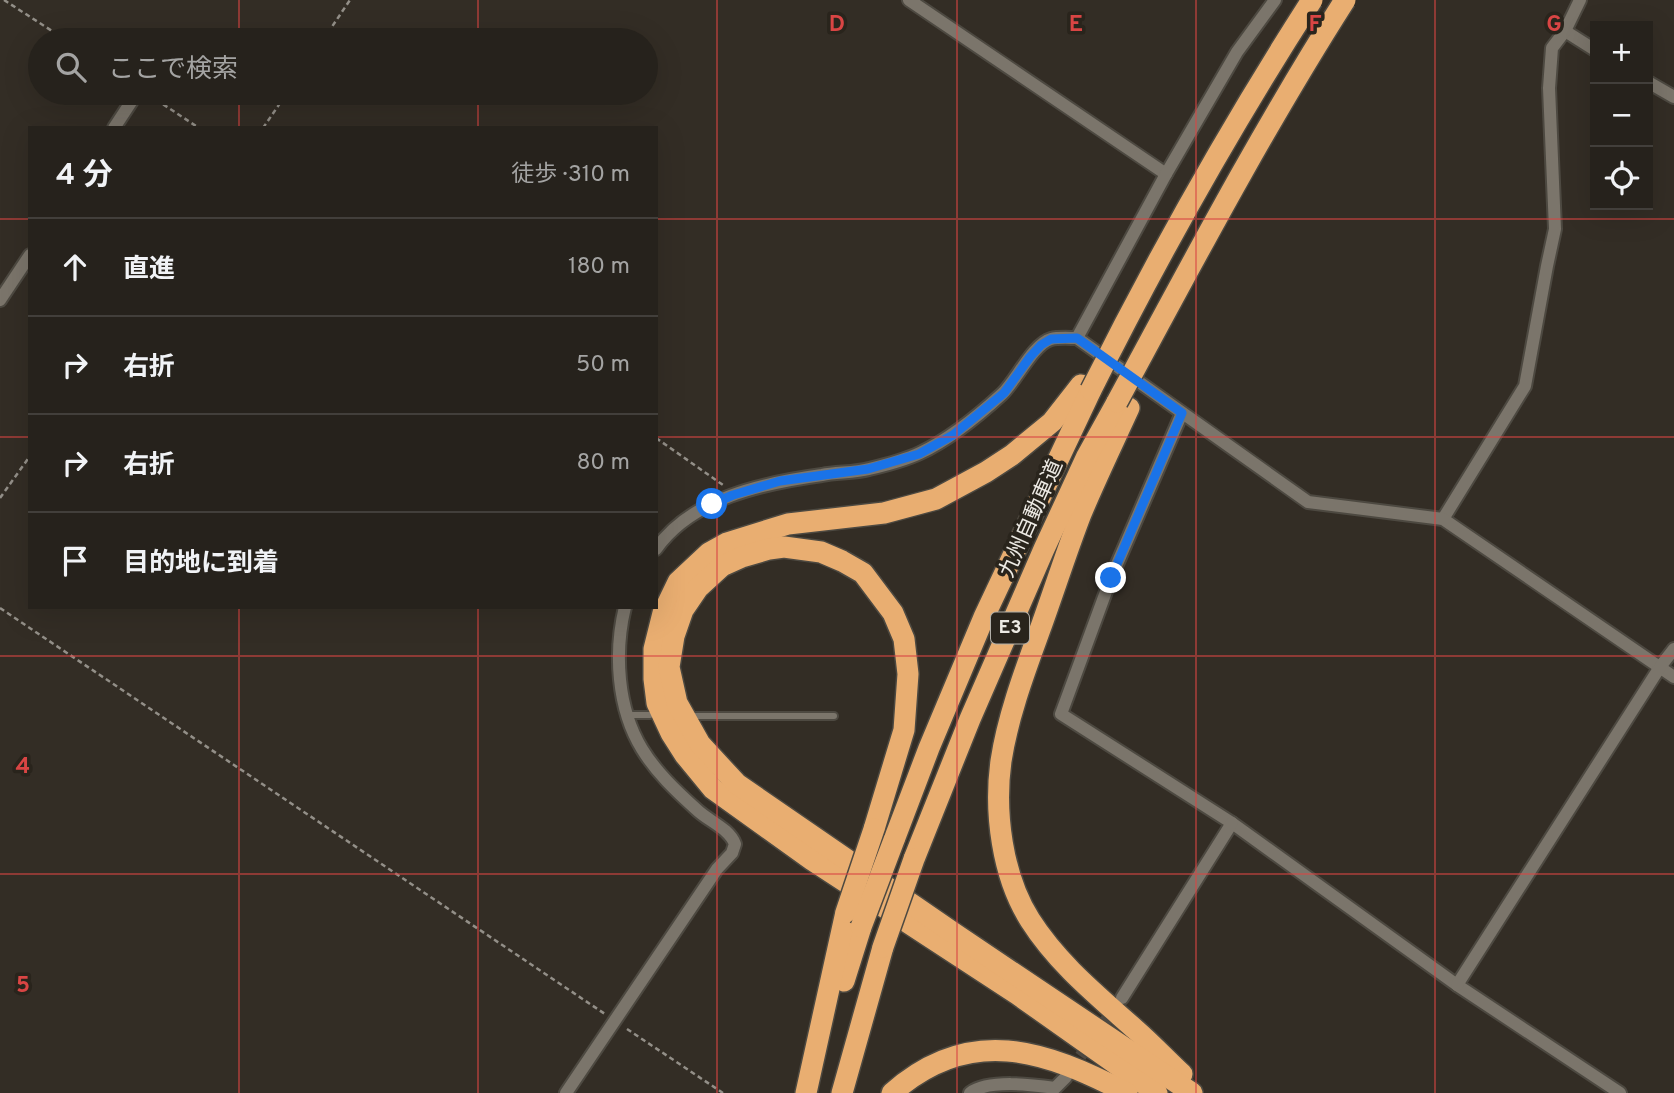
<!DOCTYPE html>
<html lang="ja">
<head>
<meta charset="utf-8">
<style>
  :root { --surface:#26221c; --page:#322f29; --text:#f1f3f6; --muted:#a4a4a3; --line:#423f3b }
  body { margin:0; font-family:Overpass,"Noto Sans JP",sans-serif; background:var(--page); color:var(--text) }
  .controls { position:absolute; right:21px; top:21px; display:grid; overflow:hidden; border-radius:0px; box-shadow:0 7px 28px #0002 }
  .controls button { width:63px; height:63px; display:grid; place-items:center; padding:0; border:0; border-bottom:2px solid var(--line); background:var(--surface); color:var(--text); font:35px sans-serif }
  .stop { position:absolute; width:21px; height:21px; margin:-16px; border:5px solid #1a73e8; border-radius:50%; background:#fff }
  .stop.end { background:#1a73e8; border-color:#fff; box-shadow:0 2px 7px #0008 }
  .list { margin:0; padding:0; list-style:none }
  h2 { display:flex; justify-content:space-between; align-items:center; height:91px; margin:0; padding:0 28px; font-size:30px }
  h2 small { font-size:23px; font-weight:400; color:var(--muted) }
  .list li { display:grid; grid-template-columns:46px 1fr auto; gap:21px; align-items:center; box-sizing:border-box; height:98px; padding:0 28px; border-top:2px solid var(--line) }
  .list b { display:block; font-size:26px; white-space:nowrap }
  .list em { font-size:23px; font-style:normal; color:var(--muted) }
  .icon { flex:none; width:38px; height:38px; fill:none; stroke:currentColor; stroke-width:2; stroke-linecap:round; stroke-linejoin:round }
  .map { position:relative; flex:none; width:1674px; height:1093px; overflow:hidden }
  .search { position:absolute; background:var(--surface); box-shadow:0 7px 28px #0002; left:28px; top:28px; width:630px; height:77px; display:flex; align-items:center; gap:18px; box-sizing:border-box; padding:0 24px; border-radius:38px; color:var(--muted); font-size:26px }
  .panel { position:absolute; background:var(--surface); box-shadow:0 7px 28px #0002; left:28px; top:126px; width:630px; height:483px; border-radius:0px }
  .map>svg:first-child { display:block }
  .lines { fill:none; stroke-linecap:round; stroke-linejoin:round }
  .street-tunnel { stroke:#4f4942; stroke-width:12; stroke-dasharray:12 6; stroke-linecap:butt }
  .lane-casing { stroke:#4d4941; stroke-width:10 }
  .street-casing { stroke:#4d4941; stroke-width:16 }
  .highway-casing { stroke:#4d4941; stroke-width:24 }
  .path { stroke:#938f88; stroke-width:2.5; stroke-dasharray:5 3.5; stroke-linecap:butt }
  .lane { stroke:#7b756b; stroke-width:6 }
  .street { stroke:#7b756b; stroke-width:12 }
  .highway { stroke:#e9ae71; stroke-width:21 }
  .highway-bridge-casing { stroke:#4d4941; stroke-width:24; stroke-linecap:butt }
  .highway-bridge { stroke:#e9ae71; stroke-width:21 }
  .route { stroke:#1a73e8; stroke-width:9 }
  .grid { fill:none; stroke:#d94544; stroke-width:2; stroke-opacity:0.55 }
  .labels { text-anchor:middle; dominant-baseline:central; stroke-width:7; stroke-linejoin:round; paint-order:stroke }
  .shield { fill:#29241c; stroke:#b2afa8; stroke-width:2 }
  .shield-label { font-size:19px; font-weight:bold; fill:#edeae4 }
  .street-label { font-size:21px; fill:#edeae4; stroke:#29241c }
  .grid-label { font-size:23px; text-anchor:middle; font-weight:bold; fill:#d94544; stroke:#29241c; stroke-width:7; stroke-linejoin:round; paint-order:stroke }
</style>
</head>
<body>
<div class="map">
<svg width="1674" height="1093" viewBox="0 0 1674 1093">
  <rect width="100%" height="100%" fill="#332d25"/>
  <g class="lines">
    <!-- street-tunnel -->
    <polyline class="street-tunnel" points="1070,1071 1116,1006"/>
    <!-- lane casing -->
    <g class="lane-casing">
      <g id="lane">
        <polyline points="627,715 650,715"/>
        <polyline points="695,716 834,716"/>
      </g>
    </g>
    <!-- street casing -->
    <g class="street-casing">
      <g id="street">
        <polyline points="909,0 1166,174"/>
        <polyline points="1565,31 1595,50"/>
        <polyline points="1648,82 1674,97"/>
        <polyline points="114,128 137,93"/>
        <polyline points="0,300 30,255"/>
        <polyline points="1077,338 1166,174 1237,52 1275,0"/>
        <polyline points="1182,413 1111,578 1061,714 1232,823 1457,985 1620,1093"/>
        <polyline points="1443,519 1525,386 1547,266 1555,229 1549,88 1552,48 1565,31 1580,0"/>
        <path d="M 656,549 C 692,498 763,483 822,475 C 837,472 854,473 869,469 C 886,465 905,460 920,453 C 950,439 978,416 1002,394 C 1016,381 1033,344 1051,339 C 1058,337 1070,338 1077,338 L 1308,502 L 1443,519 L 1674,677"/>
        <polyline points="1457,985 1660,667 1674,649"/>
        <polyline points="1122,998 1232,823"/>
        <path d="M 566,1093 L 717,869 L 732,853 L 735,844 C 729,828 708,821 696,809 C 676,791 656,772 642,749 C 617,708 614,652 625,607"/>
        <path d="M 970,1093 C 989,1079 1033,1085 1055,1088 L 1066,1077"/>
      </g>
    </g>
    <!-- highway casing -->
    <g class="highway-casing">
      <g id="highway">
        <polyline points="1081,385 1052,422 1012,455 986,472 936,499 884,513 788,524 727,543 709,553 678,582 663,613 654,649 654,679 657,703 671,733 685,755 713,789 812,860 1017,994 1157,1093"/>
        <path d="M 1129,408 C 1113,443 1096,478 1081,514 C 1067,550 1055,588 1042,624 C 1026,668 1008,715 1001,761 C 994,812 1002,876 1030,920 C 1058,964 1098,996 1136,1030 C 1152,1044 1167,1060 1182,1074"/>
        <polyline points="874,829 904,730 908,674 904,639 893,613 863,573 842,561 821,552 784,547 769,549 742,557 722,566 698,588 683,610 674,636 669,667 677,703 700,744 737,784 952,932 1192,1093"/>
        <polyline points="894,840 929,748 984,617 1091,390"/>
        <polyline points="914,859 970,719 1044,549 1087,456 1117,402"/>
        <polyline points="844,981 861,927"/>
        <polyline points="806,1093 846,912"/>
        <polyline points="842,1093 883,947"/>
        <path d="M 892,1093 C 970,1024 1044,1050 1127,1093"/>
      </g>
    </g>
    <!-- path -->
    <g class="path">
      <polyline points="4,0 66,40"/>
      <polyline points="323,40 350,0"/>
      <polyline points="149,95 199,128"/>
      <polyline points="263,128 287,93"/>
      <polyline points="656,438 723,485"/>
      <polyline points="0,498 30,456"/>
      <polyline points="0,608 605,1014"/>
      <polyline points="627,1029 723,1093"/>
    </g>
    <!-- lane -->
    <use href="#lane" class="lane"/>
    <!-- street -->
    <use href="#street" class="street"/>
    <!-- highway -->
    <use href="#highway" class="highway"/>
    <!-- highway-bridge casing -->
    <g class="highway-bridge-casing">
      <g id="highway-bridge">
        <path d="M 1091,390 C 1158,256 1231,126 1312,0"/>
        <path d="M 1117,402 C 1190,267 1262,130 1345,0"/>
        <polyline points="846,912 874,829"/>
        <polyline points="861,927 894,840"/>
        <polyline points="883,947 914,859"/>
      </g>
    </g>
    <!-- highway-bridge -->
    <use href="#highway-bridge" class="highway-bridge"/>
  </g>
  <g class="lines">
    <!-- route -->
    <polyline class="route" points="712,504 733,495 780,481 868,469 919,454 953,435 1004,393 1030,357 1041,345 1051,339 1077,338 1182,413 1111,578"/>
  </g>
  <!-- grid -->
  <path class="grid" d="M 239,0 L 239,40M 478,0 L 478,40M 717,0 L 717,1093M 957,0 L 957,1093M 1196,0 L 1196,1093M 1435,0 L 1435,1093M 239,93 L 239,128M 478,93 L 478,128M 0,219 L 30,219M 656,219 L 1674,219M 0,437 L 30,437M 656,437 L 1674,437M 239,607 L 239,1093M 478,607 L 478,1093M 0,656 L 1674,656M 0,874 L 1674,874"/>
  <g class="labels">
    <!-- shield labels -->
    <rect class="shield" x="991" y="612.5" width="38" height="31" rx="5"/>
    <g class="shield-label">
      <text x="1010" y="628">E3</text>
    </g>
    <!-- street labels -->
    <g class="street-label">
      <text transform="translate(1032 519) rotate(-66)">九州自動車道</text>
    </g>
  </g>
  <g class="grid-label">
    <text x="837" y="31">D</text>
    <text x="1076" y="31">E</text>
    <text x="1315" y="31">F</text>
    <text x="1554" y="31">G</text>
    <text x="23" y="773">4</text>
    <text x="23" y="992">5</text>
  </g>
</svg>
<div class="controls">
<button>+</button>
<button>−</button>
<button><svg class="icon" aria-label="locate" viewBox="0 0 24 24"><circle cx="12" cy="12" r="6"/><path d="M12 2v4M12 18v4M2 12h4M18 12h4"/></svg></button>
</div>
<div class="stop" style="left:712px;top:504px"></div>
<div class="stop end" style="left:1111px;top:578px"></div>
<div class="search"><svg class="icon" aria-label="search" viewBox="0 0 24 24"><circle cx="10" cy="10" r="6"/><path d="M15 15l6 6"/></svg>ここで検索</div>
<section class="panel">
<h2>4 分<small>徒歩 · 310 m</small></h2>
<ul class="list">
<li><svg class="icon" aria-label="ahead" viewBox="0 0 24 24"><path d="M12 20V5M6 11l6-6 6 6"/></svg><div><b>直進</b></div><em>180 m</em></li>
<li><svg class="icon" aria-label="right" viewBox="0 0 24 24"><path d="M7 20v-9h11M14 6l5 5-5 5"/></svg><div><b>右折</b></div><em>50 m</em></li>
<li><svg class="icon" aria-label="right" viewBox="0 0 24 24"><path d="M7 20v-9h11M14 6l5 5-5 5"/></svg><div><b>右折</b></div><em>80 m</em></li>
<li><svg class="icon" aria-label="arrive" viewBox="0 0 24 24"><path d="M6 21V4h12l-3 4 3 4H6"/></svg><div><b>目的地に到着</b></div></li>
</ul>
</section>
</div>
</body>
</html>
